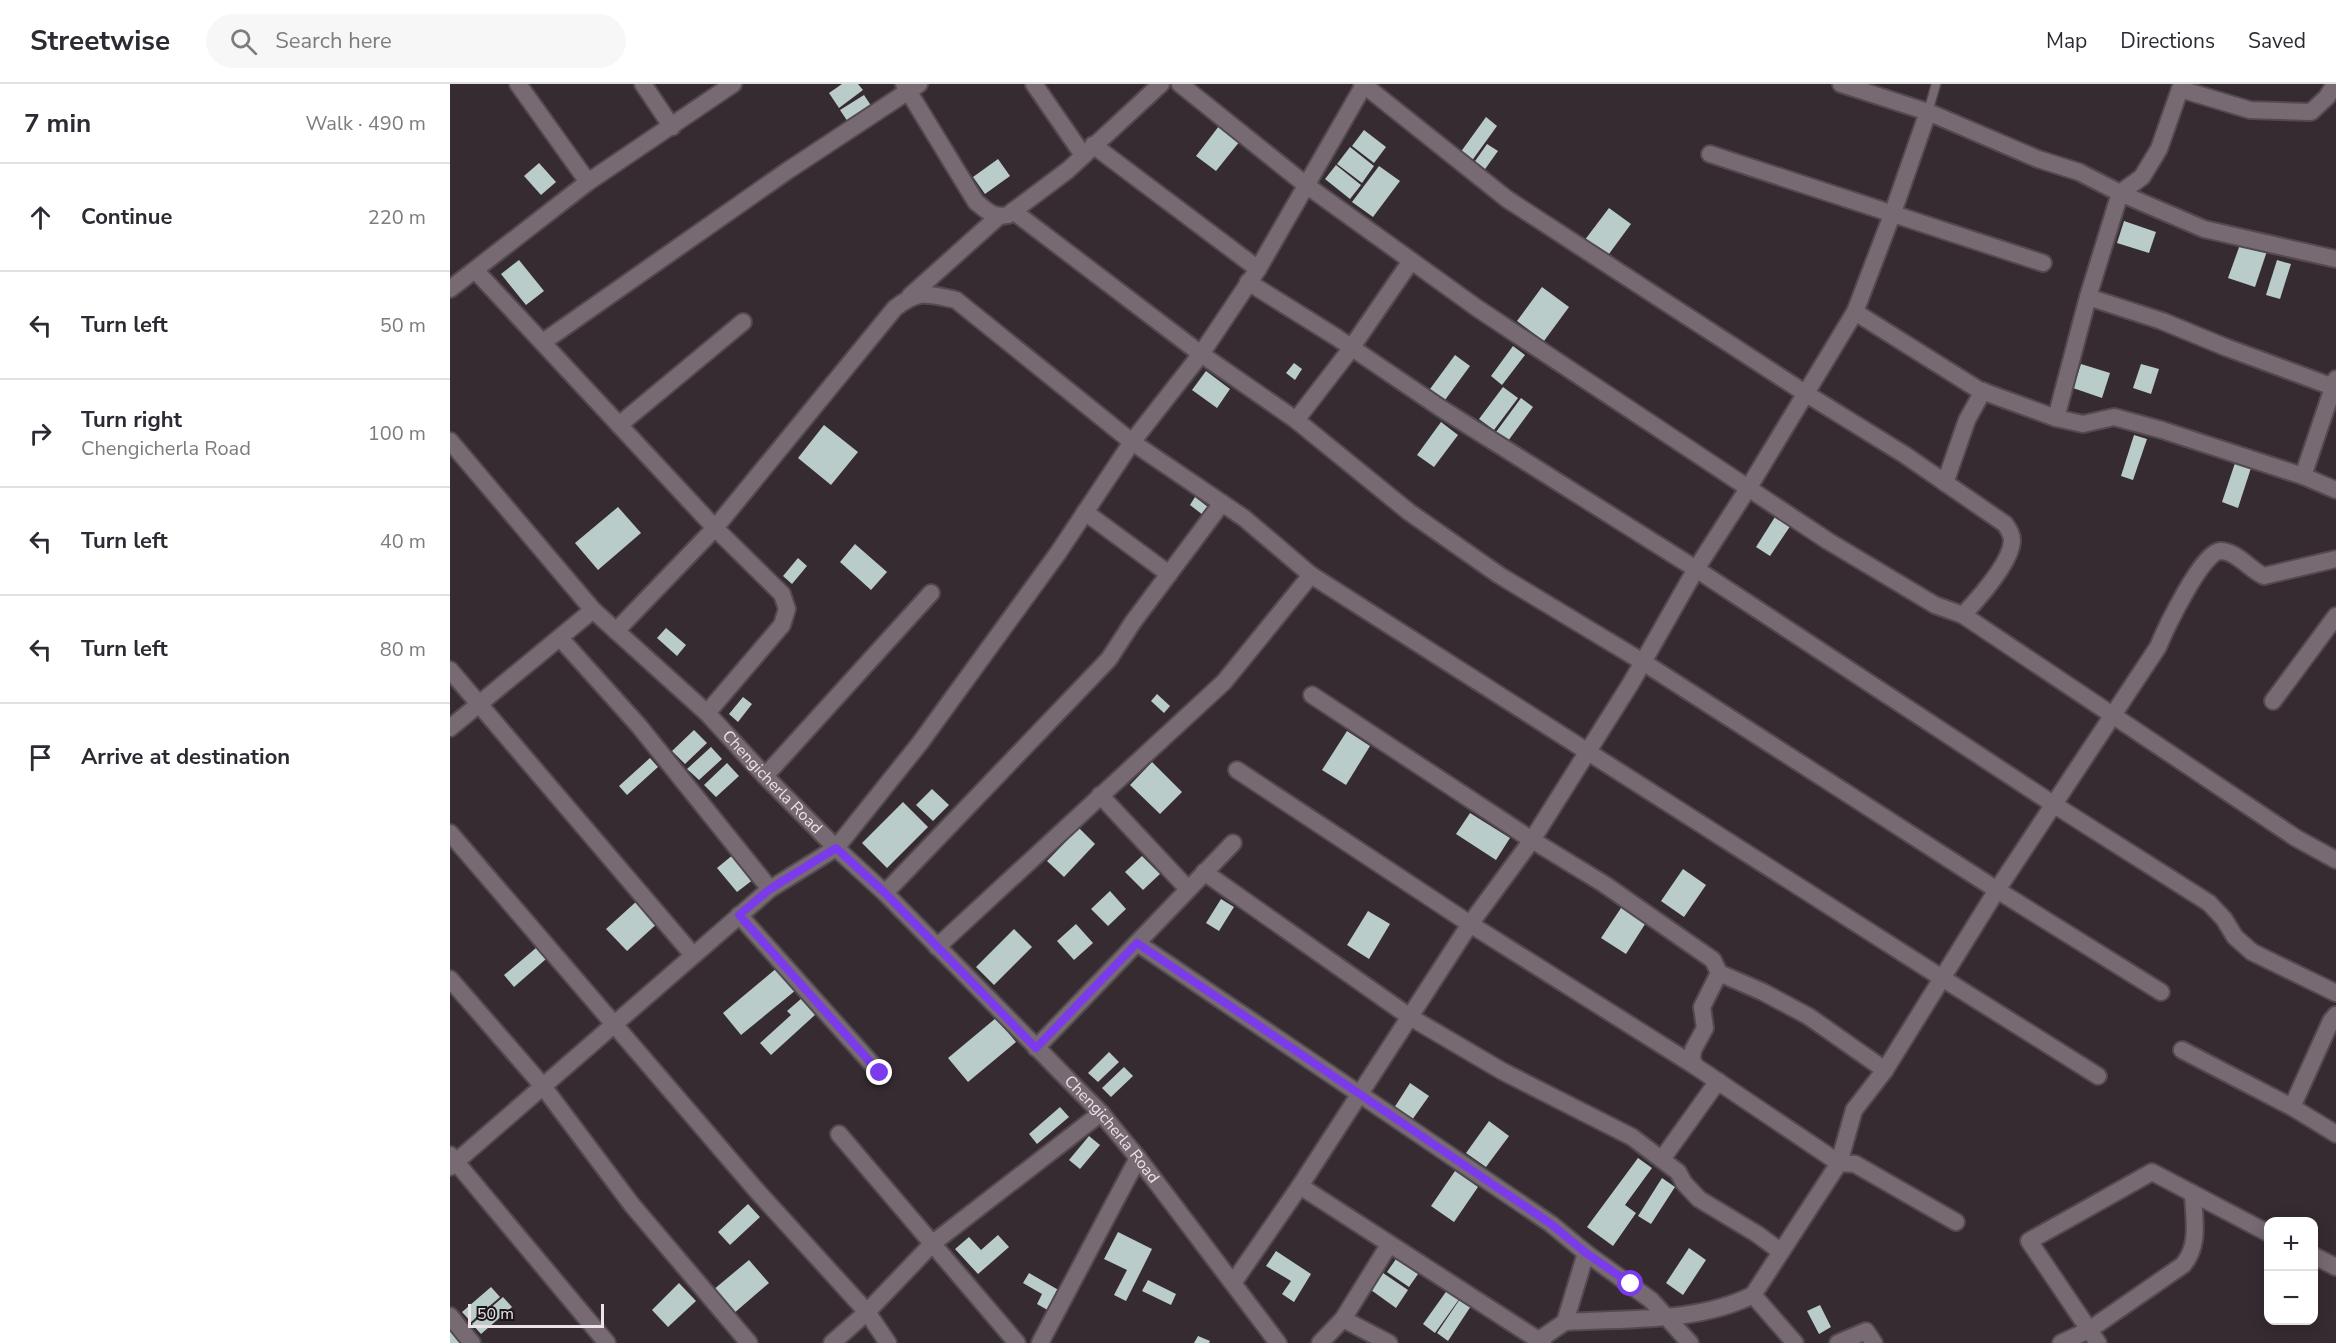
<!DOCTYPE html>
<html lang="en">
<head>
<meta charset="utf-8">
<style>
  :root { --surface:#fff; --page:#f7f7f7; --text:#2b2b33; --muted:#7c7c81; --line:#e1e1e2 }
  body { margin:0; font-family:"Nunito Sans",sans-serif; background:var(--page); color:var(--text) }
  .controls { position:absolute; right:18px; bottom:18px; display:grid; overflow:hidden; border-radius:12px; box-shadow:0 3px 15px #0003 }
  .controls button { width:54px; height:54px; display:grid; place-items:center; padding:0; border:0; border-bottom:2px solid var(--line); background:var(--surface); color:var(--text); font:30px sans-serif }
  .scale { position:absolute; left:18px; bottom:15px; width:136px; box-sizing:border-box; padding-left:6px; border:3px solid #ebe3e8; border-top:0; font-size:16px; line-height:21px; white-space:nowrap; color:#ebe3e8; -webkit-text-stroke:4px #1b1619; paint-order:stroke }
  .stop { position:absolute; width:18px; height:18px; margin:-14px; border:4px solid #7c3aed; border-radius:50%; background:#fff }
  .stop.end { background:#7c3aed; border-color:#fff; box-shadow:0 2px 6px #0008 }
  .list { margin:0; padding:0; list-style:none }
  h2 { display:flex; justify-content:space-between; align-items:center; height:78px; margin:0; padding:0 24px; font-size:26px }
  h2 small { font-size:20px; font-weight:400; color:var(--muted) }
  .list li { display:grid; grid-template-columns:39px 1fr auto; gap:18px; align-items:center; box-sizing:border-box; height:108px; padding:0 24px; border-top:2px solid var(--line) }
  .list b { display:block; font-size:22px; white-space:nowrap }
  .list p { margin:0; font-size:20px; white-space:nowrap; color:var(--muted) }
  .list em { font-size:20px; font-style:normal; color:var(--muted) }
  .icon { flex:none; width:33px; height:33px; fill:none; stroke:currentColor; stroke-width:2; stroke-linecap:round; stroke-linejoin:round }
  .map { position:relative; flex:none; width:1886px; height:1259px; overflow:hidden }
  header { display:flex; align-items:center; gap:36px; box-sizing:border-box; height:84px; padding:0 30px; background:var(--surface); border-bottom:2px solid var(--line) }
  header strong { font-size:28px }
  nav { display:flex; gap:33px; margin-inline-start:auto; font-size:21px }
  .search { width:420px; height:54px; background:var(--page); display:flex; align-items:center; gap:15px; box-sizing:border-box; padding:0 21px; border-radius:33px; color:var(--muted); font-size:22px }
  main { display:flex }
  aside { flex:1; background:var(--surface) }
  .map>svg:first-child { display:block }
  .building { fill:#b9ccca }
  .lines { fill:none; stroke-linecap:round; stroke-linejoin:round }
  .service-casing { stroke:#534a50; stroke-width:11 }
  .minor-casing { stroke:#534a50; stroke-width:20 }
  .service { stroke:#786a72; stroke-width:8 }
  .minor { stroke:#786a72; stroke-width:16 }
  .route { stroke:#7c3aed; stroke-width:8 }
  .labels { text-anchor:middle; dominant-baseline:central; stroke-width:6; stroke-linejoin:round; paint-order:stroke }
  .street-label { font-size:16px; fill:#ebe3e8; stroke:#1b1619 }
</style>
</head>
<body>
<header>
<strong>Streetwise</strong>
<div class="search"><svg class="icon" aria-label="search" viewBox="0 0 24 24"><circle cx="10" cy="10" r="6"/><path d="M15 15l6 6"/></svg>Search here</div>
<nav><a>Map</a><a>Directions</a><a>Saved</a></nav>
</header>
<main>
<aside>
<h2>7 min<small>Walk · 490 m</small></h2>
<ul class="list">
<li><svg class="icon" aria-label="ahead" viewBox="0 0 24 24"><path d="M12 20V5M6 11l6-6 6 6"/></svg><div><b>Continue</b></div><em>220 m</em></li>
<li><svg class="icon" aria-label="left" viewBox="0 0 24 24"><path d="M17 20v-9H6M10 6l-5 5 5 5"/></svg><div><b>Turn left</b></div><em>50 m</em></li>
<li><svg class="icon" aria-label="right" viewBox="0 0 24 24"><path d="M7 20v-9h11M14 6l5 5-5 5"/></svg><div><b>Turn right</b><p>Chengicherla Road</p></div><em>100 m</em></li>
<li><svg class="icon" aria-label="left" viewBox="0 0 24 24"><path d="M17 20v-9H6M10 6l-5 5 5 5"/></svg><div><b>Turn left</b></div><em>40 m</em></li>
<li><svg class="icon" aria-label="left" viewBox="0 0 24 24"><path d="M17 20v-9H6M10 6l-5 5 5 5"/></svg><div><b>Turn left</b></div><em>80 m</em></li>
<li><svg class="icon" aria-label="arrive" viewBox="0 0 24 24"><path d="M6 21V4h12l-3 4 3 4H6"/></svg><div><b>Arrive at destination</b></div></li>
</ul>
</aside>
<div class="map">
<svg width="1886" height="1259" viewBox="0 0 1886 1259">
  <rect width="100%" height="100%" fill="#372b32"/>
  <!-- building -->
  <g class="building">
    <polygon points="392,0 408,0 413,6 389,24 379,9"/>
    <polygon points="414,11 424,26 400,41 390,26"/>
    <polygon points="1036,33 1047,42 1021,78 1010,69"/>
    <polygon points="769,42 790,57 766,87 746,72"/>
    <polygon points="914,46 936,63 924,79 902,62"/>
    <polygon points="1037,60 1048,67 1033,88 1023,80"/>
    <polygon points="900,63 924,82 912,99 887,80"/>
    <polygon points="548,75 560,92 535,110 523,93"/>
    <polygon points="89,79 106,98 91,111 74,92"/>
    <polygon points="886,81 911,101 900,115 875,95"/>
    <polygon points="929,82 950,97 923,133 902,118"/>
    <polygon points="1159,124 1181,140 1156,174 1134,157"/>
    <polygon points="1674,137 1706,148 1699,169 1667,159"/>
    <polygon points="1792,155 1818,164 1805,203 1778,194"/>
    <polygon points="69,176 94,207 76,221 51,190"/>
    <polygon points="1827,176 1841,180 1830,215 1816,211"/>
    <polygon points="1092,203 1119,223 1094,257 1067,237"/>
    <polygon points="1063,262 1075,271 1052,301 1041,292"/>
    <polygon points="1005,271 1020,282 995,316 980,305"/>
    <polygon points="844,279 852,285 845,296 836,289"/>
    <polygon points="1631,280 1660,289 1652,314 1623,304"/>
    <polygon points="1691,280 1709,285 1701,310 1683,304"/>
    <polygon points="756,287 780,305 767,324 742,306"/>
    <polygon points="1053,303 1068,314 1044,346 1029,335"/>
    <polygon points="1071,314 1083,323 1058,357 1046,348"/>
    <polygon points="991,338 1008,351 984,383 967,371"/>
    <polygon points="374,341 408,368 381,401 348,374"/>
    <polygon points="1684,351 1697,355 1683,396 1671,392"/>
    <polygon points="1785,379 1801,384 1788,424 1772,418"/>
    <polygon points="745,413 758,423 753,431 740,421"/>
    <polygon points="168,423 191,449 148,486 125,459"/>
    <polygon points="1330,425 1345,435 1320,472 1306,463"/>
    <polygon points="405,460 437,488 421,506 390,478"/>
    <polygon points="348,474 357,482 342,500 333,492"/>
    <polygon points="216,544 236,561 227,572 207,554"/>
    <polygon points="707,610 720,622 714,629 701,617"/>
    <polygon points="293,613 302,620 288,638 279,630"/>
    <polygon points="244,646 257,659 235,680 222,667"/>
    <polygon points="897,647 920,662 896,701 872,686"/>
    <polygon points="261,663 272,675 249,696 237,685"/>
    <polygon points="200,674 208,683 177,711 169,702"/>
    <polygon points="702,678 732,708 710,730 680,701"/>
    <polygon points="277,679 289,692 266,713 254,701"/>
    <polygon points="482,705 499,721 483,737 466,721"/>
    <polygon points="453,718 478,743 437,784 412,759"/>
    <polygon points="1020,729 1060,754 1046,776 1006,750"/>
    <polygon points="629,744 645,760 614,793 597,777"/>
    <polygon points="284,770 304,795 287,808 267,784"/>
    <polygon points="692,772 710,790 693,806 675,788"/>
    <polygon points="1233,785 1256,801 1234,833 1211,817"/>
    <polygon points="660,807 676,825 658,842 641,825"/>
    <polygon points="771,815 784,823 769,847 756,839"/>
    <polygon points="188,816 209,838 177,867 156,845"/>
    <polygon points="1173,821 1197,837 1176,870 1151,854"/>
    <polygon points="918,827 940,840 919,875 897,861"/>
    <polygon points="626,840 643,859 624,876 607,857"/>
    <polygon points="564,845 582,863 544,901 526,883"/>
    <polygon points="86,864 96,875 64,903 54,891"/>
    <polygon points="328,883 346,906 291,951 273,929"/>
    <polygon points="352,914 366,930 321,971 310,959 341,931 337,927"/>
    <polygon points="546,934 566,958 518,998 498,974"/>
    <polygon points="659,968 669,978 648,998 638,989"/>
    <polygon points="674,983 683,992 661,1013 652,1004"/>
    <polygon points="960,999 979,1012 962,1036 944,1024"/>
    <polygon points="610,1023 619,1033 587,1060 579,1050"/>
    <polygon points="1039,1037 1059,1052 1036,1083 1016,1069"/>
    <polygon points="639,1052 650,1061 630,1085 619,1076"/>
    <polygon points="1188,1074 1202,1084 1175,1121 1186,1129 1163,1162 1137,1143"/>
    <polygon points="1005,1087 1028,1103 1004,1138 981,1122"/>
    <polygon points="1212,1094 1225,1103 1201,1140 1188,1132"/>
    <polygon points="298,1120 310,1133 280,1161 268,1148"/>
    <polygon points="668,1148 702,1165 676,1217 664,1211 677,1186 654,1175"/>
    <polygon points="548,1151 559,1163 528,1190 505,1165 519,1153 531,1166"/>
    <polygon points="1239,1164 1256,1176 1233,1211 1216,1199"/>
    <polygon points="826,1167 861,1190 844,1218 832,1210 841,1197 816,1182"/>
    <polygon points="946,1175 968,1190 959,1203 937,1188"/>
    <polygon points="299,1176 319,1199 283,1230 263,1206"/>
    <polygon points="579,1189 612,1208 601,1228 587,1220 592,1210 573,1199"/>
    <polygon points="933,1189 958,1206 946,1224 921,1206"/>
    <polygon points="698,1196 726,1210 721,1221 692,1207"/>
    <polygon points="229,1199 246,1217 218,1243 202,1226"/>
    <polygon points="41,1203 50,1213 21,1238 12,1228"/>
    <polygon points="998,1205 1010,1214 985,1249 973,1240"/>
    <polygon points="53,1213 62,1223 31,1250 22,1240"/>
    <polygon points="1010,1215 1021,1222 998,1257 987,1249"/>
    <polygon points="1370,1221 1381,1243 1369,1250 1357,1227"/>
    <polygon points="0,1246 12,1259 0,1259"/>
    <polygon points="748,1252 760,1257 759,1259 744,1259"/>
  </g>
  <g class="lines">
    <!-- service casing -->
    <g class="service-casing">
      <polyline id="service" points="1478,28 1486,0"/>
    </g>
    <!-- minor casing -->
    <g class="minor-casing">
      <g id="minor">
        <polyline points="68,0 138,98"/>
        <polyline points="193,0 222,43"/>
        <path d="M 454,0 L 526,118 C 537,127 543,134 558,131 L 618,86 L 711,0"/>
        <polyline points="584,0 633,71"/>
        <path d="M 730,0 L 856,101 L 1027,224 L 1378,457 L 1485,521 L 1513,531 C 1528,515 1561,479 1562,457 C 1562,450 1559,446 1555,440 L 1455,371 L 1355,309 L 1057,115 L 914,1"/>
        <polyline points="1478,28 1588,75 1629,88 1670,109 1754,145 1886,175"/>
        <polyline points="643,61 808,185"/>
        <polyline points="1260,70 1593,179"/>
        <polyline points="563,127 751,270 846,336 959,428 1049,491 1193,578 1547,806 1711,908"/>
        <polyline points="25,186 265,444 332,510 337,525 332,541 257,629"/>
        <polyline points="798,198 886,253 992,325 1246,485 1603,720 1759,819 1774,835 1785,853 1802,868 1886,909"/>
        <polyline points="0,205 138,98 283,0"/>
        <polyline points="460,212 548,133"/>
        <polyline points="1638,213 1712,237 1775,263 1886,304"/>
        <polyline points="1405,228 1529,306 1606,334 1633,340 1664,333 1712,346 1853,392 1886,406"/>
        <polyline points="93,258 337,87 469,0"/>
        <polyline points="1606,334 1638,213 1670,109 1692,93 1709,65 1730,5 1800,26 1861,28 1877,13 1885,0"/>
        <polyline points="846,336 897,270 961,177"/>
        <polyline points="169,341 293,238"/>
        <path id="s1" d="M 0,357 L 143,526 L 257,629 L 315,692 L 386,764 L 435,809 L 651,1029 L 688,1074 L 828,1259"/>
        <polyline points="1853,392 1886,295"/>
        <polyline points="1495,399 1517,336 1533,307"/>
        <polyline points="635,428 719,490"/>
        <polyline points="1513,531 1846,754 1886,776"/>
        <path d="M 166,547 L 265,444 L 445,224 C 469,205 478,210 506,216 L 682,358 L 794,434 L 861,491 L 1492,894 L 1648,992"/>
        <polyline points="110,554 189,642 320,805"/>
        <polyline points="0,586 243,871"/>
        <polyline points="862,611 1082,756 1154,800 1263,876 1269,889 1252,923 1255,944 1243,966 1242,975 1245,982"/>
        <polyline points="1823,617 1886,532"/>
        <polyline points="0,644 143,526"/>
        <polyline points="787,686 1020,840 1245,982 1389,1079 1405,1080 1506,1138"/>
        <polyline points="315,692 481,509"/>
        <polyline points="650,711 737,804"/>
        <polyline points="0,749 307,1107 417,1228 382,1259"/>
        <polyline points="754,788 960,933 1052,987 1182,1053 1228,1088 1234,1099 1249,1115 1307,1150 1330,1167"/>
        <polyline points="435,809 659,575 683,538 772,419"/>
        <polyline points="289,831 430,989"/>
        <polyline points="687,859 1101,1140 1136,1169"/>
        <polyline points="487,863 774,598 861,491"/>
        <polyline points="1269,889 1313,908 1358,932 1435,986"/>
        <polyline points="0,895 92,1001 182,1121 299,1259"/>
        <path d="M 586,964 C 652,896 717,827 783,759"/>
        <polyline points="1732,966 1842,1023 1886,1050"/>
        <polyline points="1842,1023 1881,937 1886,931"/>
        <polyline points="389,1050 567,1259"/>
        <polyline points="0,1071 157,1259"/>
        <polyline points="1212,1075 1268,997"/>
        <polyline points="0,1083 320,805 386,764 470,659 608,469 682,358 751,270 808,185 914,1 912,0"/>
        <polyline points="850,1102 1093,1259"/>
        <polyline points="1864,1172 1886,1183"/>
        <polyline points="783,1199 850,1102 1020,840 1082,756 1181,599 1246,485 1299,403 1405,228 1442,131 1478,28 1391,0"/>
        <polyline points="1303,1211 1345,1259"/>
        <polyline points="0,1232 22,1259"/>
        <polyline points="893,1235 939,1259"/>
        <path d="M 1115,1238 C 1177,1234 1247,1239 1303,1211 L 1389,1079 L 1404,1026 L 1435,986 L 1547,806 L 1708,563 C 1715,546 1752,468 1770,467 C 1787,467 1800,486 1814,492 L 1886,475"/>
        <polyline points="1090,1255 1115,1238 1136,1169 1201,1216 1240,1259"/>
        <polyline points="438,1259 417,1228 483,1159 651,1029"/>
        <polyline points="590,1259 688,1074"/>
        <polyline points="870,1259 893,1235 939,1161"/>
        <polyline points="1388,1259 1416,1247 1424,1259"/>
        <path d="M 1611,1259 L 1639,1246 L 1733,1181 C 1750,1161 1744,1136 1743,1110"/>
        <polyline points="1648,1259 1579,1157 1702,1088 1818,1149"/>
      </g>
    </g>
    <!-- service -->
    <use href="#service" class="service"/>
    <!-- minor -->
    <use href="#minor" class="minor"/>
  </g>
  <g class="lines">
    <!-- route -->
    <polyline class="route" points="430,989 289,831 320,805 386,764 435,809 586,964 687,859 1101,1140 1136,1169 1181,1200"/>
  </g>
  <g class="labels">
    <!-- street labels -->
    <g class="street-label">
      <text stroke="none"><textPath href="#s1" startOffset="470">Chengicherla Road</textPath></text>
      <text stroke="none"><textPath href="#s1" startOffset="956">Chengicherla Road</textPath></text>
    </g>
  </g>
</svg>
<div class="controls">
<button>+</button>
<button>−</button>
</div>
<div class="scale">50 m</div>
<div class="stop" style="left:1181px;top:1200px"></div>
<div class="stop end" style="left:430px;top:989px"></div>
</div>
</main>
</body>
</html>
